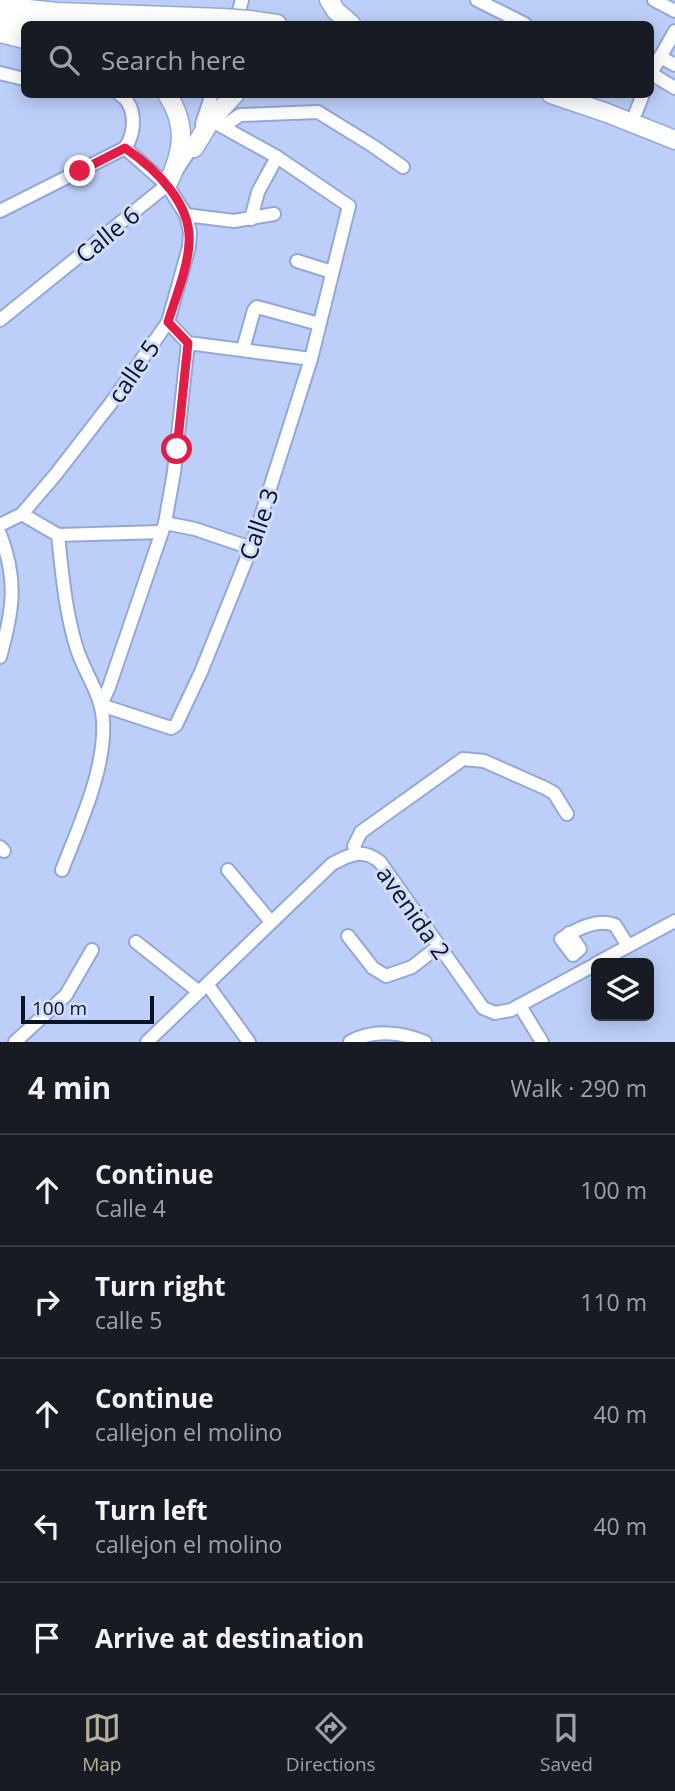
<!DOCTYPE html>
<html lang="en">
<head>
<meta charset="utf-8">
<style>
  :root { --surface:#171b24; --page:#20242c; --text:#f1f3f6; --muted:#9ea1a6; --line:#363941; --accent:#b6af9a }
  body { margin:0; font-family:"Open Sans",sans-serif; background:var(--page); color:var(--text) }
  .controls { position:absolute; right:21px; bottom:21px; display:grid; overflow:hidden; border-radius:10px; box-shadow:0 4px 18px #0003 }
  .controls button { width:63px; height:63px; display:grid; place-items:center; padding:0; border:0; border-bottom:2px solid var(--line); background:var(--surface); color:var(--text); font:35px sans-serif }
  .scale { position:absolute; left:21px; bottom:18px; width:133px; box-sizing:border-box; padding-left:7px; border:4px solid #0c1325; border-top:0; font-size:19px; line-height:24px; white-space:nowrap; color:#0c1325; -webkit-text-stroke:5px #cfdcfc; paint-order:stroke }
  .stop { position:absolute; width:21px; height:21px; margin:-16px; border:5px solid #e11d48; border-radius:50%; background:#fff }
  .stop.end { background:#e11d48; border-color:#fff; box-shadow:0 2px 7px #0008 }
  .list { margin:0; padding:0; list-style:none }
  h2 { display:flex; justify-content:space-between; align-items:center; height:91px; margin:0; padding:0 28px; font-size:30px }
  h2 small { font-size:23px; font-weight:400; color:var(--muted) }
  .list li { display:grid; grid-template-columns:46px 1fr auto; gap:21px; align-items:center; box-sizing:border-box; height:112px; padding:0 28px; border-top:2px solid var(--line) }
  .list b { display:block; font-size:26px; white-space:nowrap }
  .list p { margin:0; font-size:23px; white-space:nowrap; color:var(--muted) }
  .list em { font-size:23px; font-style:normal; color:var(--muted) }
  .icon { flex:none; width:38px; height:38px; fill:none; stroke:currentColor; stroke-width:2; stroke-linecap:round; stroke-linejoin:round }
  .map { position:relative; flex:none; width:675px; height:1042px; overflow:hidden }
  .search { position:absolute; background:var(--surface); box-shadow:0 4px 18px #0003; left:21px; right:21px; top:21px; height:77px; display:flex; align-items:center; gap:18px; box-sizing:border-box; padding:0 24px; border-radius:10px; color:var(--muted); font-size:26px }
  .sheet { height:651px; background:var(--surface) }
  nav { display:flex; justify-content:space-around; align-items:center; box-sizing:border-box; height:98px; border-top:2px solid var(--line); background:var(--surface); font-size:19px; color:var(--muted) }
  nav a { display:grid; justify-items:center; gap:4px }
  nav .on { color:var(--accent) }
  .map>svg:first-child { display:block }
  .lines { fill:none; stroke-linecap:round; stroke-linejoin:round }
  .minor-casing { stroke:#93a8da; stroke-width:16 }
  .highway-casing { stroke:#93a8da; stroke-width:21 }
  .minor { stroke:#fff; stroke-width:12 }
  .highway { stroke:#fff; stroke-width:18 }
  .highway-bridge-casing { stroke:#93a8da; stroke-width:21; stroke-linecap:butt }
  .highway-bridge { stroke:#fff; stroke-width:18 }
  .route { stroke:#e11d48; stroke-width:9 }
  .labels { text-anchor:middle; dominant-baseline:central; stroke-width:6; stroke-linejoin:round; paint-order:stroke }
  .street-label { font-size:24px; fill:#0c1325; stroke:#cfdcfc }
</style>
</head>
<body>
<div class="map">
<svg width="675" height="1042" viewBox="0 0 675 1042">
  <rect width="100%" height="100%" fill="#bdcff9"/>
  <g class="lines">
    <!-- minor casing -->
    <g class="minor-casing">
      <g id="minor">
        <polyline points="477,0 525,24"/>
        <polyline points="654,0 675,11"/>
        <polyline points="235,24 242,0"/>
        <polyline points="660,57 675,65"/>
        <polyline points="0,73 24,79"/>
        <polyline points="650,73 675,88"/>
        <polyline points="650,75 675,31"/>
        <path d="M 119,94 C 137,105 136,132 125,148"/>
        <polyline points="636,112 643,94"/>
        <polyline points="205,117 277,157 349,206 311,359"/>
        <polyline points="202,124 212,94"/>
        <polyline points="224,126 240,115 318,112 373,146 403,167"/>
        <polyline points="0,211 125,148 167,185 186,215 190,232 189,247 168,322 111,403 56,474 22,514 0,525"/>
        <polyline points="186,215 234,221 274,214"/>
        <polyline points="251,219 258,192 277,157"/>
        <polyline points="297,261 332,272"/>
        <polyline points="0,320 167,185 196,141"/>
        <polyline points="168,322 188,343 174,472 165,523 109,687 101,705 171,728 176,725 201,672 251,548 311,359 188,343"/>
        <polyline points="243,349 254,310 257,307 319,324"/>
        <polyline points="22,514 58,535 162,532"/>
        <polyline points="165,523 195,529 251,548"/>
        <path d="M 0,534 C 18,580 13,611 0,657"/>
        <path d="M 58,535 C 62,572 65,609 76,646 C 83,671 102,694 103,721 C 106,769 79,826 62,870"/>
        <polyline points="0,847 4,851"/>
        <polyline points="356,852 354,846 361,832 463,759 484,761 545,788 554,793 567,814"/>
        <polyline points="228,870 271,922"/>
        <path d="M 569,933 L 580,949 L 573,955 L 561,939 C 575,930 598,918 615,925 L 628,946"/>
        <polyline points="348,936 373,968 386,976 412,967 439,946"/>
        <polyline points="136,942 199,992"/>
        <polyline points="597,963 675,921"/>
        <polyline points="207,984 249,1042"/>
        <polyline points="520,1006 542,1042"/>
        <polyline points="15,1042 66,995 92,950"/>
        <path d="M 147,1042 L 332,864 C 350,854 363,848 380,862 L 483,1008 L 495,1013 L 511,1010 L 596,964"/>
        <path d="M 350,1042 C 372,1029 402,1032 425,1042"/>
      </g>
    </g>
    <!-- highway casing -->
    <g class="highway-casing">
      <g id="highway">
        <polyline points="329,0 336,11 351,24"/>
        <polyline points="0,6 57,12 223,18"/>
        <polyline points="250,20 277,24"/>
        <polyline points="0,22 70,24"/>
        <polyline points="0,33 24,39"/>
        <polyline points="551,94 607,113 675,140"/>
        <polyline points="194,148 211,120 235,94"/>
        <path d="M 167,185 C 183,153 188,126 167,94"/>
      </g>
    </g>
    <!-- minor -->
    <use href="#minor" class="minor"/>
    <!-- highway -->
    <use href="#highway" class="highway"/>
    <!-- highway-bridge casing -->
    <g class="highway-bridge-casing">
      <polyline id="highway-bridge" points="223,18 250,20"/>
    </g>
    <!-- highway-bridge -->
    <use href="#highway-bridge" class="highway-bridge"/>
  </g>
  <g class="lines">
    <!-- route -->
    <path class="route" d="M 80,171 L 125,148 C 156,169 192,204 189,243 C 188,268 175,299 168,322 L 188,343 L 177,449"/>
  </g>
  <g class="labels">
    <!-- street labels -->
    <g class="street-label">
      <text transform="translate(107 234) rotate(-39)">Calle 6</text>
      <text transform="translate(133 371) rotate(-55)">calle 5</text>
      <text transform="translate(258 524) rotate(-71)">Calle 3</text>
      <text transform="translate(414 912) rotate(55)">avenida 2</text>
    </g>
  </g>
</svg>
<div class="controls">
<button><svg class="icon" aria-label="layers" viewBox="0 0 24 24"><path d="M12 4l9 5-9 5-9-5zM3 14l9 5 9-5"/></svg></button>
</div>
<div class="scale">100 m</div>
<div class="stop" style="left:177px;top:449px"></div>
<div class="stop end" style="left:80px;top:171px"></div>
<div class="search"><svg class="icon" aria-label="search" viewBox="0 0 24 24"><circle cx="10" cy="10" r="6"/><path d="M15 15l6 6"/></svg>Search here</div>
</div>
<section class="sheet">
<h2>4 min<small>Walk · 290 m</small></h2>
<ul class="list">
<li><svg class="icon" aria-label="ahead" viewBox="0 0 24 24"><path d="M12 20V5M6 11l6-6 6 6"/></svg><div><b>Continue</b><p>Calle 4</p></div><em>100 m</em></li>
<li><svg class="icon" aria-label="right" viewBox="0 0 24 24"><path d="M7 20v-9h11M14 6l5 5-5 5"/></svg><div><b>Turn right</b><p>calle 5</p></div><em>110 m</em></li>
<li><svg class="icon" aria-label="ahead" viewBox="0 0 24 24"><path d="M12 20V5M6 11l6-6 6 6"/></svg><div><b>Continue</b><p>callejon el molino</p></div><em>40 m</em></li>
<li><svg class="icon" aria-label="left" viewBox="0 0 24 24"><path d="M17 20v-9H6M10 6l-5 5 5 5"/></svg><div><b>Turn left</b><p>callejon el molino</p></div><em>40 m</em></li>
<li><svg class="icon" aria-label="arrive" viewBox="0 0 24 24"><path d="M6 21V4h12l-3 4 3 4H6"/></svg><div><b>Arrive at destination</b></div></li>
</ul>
</section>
<nav>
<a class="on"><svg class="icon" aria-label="map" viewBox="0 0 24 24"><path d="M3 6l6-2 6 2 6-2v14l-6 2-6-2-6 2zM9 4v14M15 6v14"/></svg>Map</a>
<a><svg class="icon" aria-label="directions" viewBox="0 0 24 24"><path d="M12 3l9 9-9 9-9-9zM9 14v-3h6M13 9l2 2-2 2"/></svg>Directions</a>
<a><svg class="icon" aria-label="saved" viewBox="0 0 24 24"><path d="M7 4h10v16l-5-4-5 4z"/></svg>Saved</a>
</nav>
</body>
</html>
